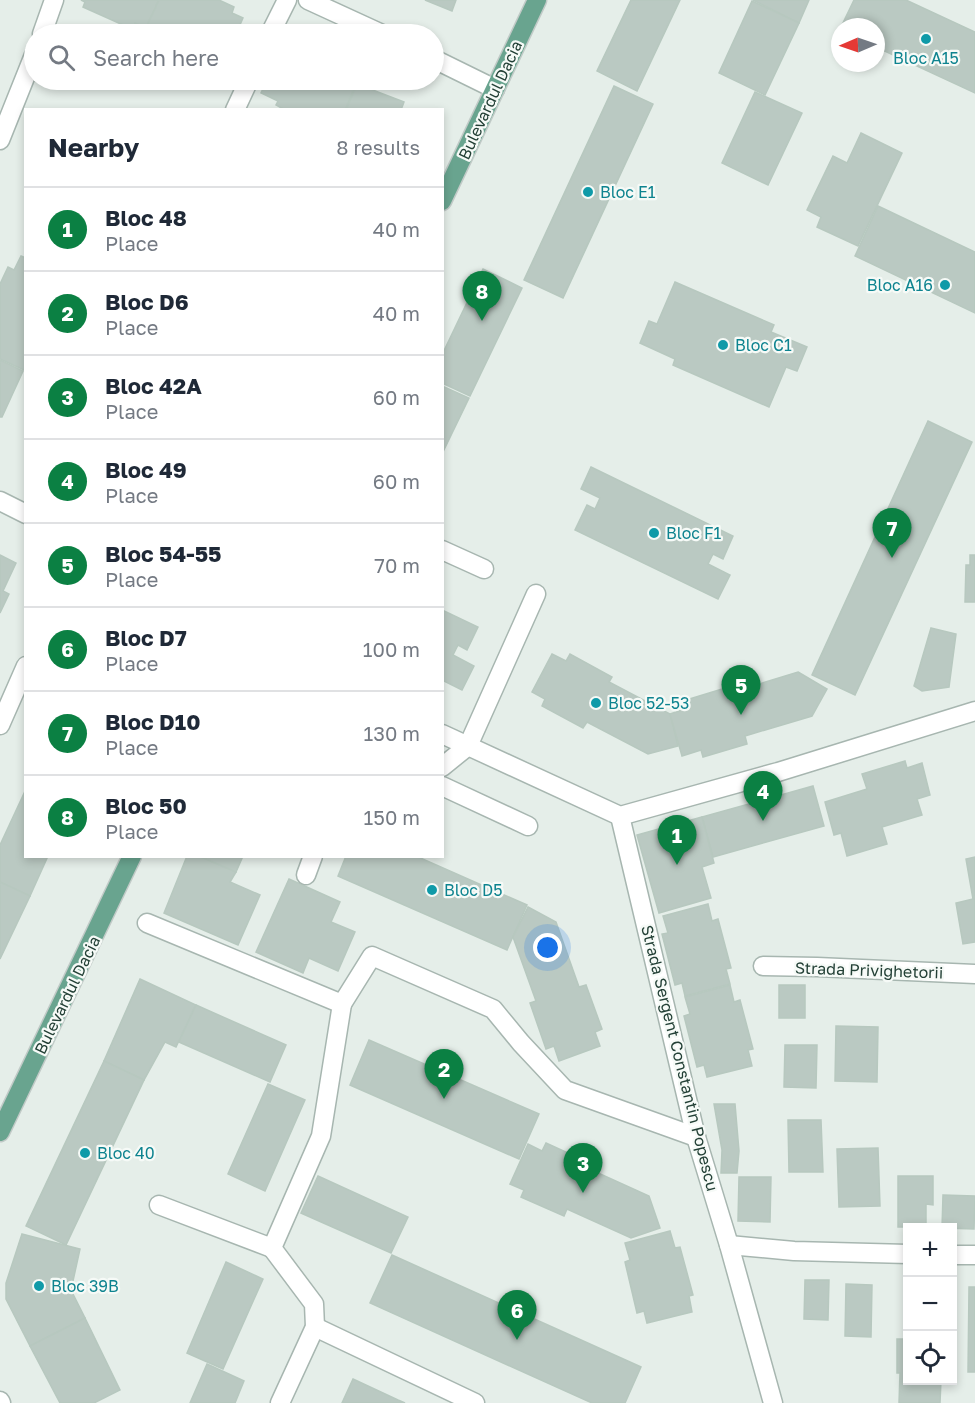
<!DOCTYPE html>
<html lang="en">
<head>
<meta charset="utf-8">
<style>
  :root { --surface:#fff; --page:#f2f2f3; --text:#1f2937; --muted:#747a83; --line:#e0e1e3; --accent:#0b8043 }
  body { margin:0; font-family:"Golos Text",sans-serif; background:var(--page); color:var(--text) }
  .controls { position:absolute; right:18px; bottom:18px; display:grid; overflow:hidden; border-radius:0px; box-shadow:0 3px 9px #0003 }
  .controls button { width:54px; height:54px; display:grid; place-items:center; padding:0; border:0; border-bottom:2px solid var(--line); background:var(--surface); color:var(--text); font:30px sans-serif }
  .compass { position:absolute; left:831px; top:18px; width:54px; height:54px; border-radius:50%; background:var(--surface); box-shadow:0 3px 9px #0003; rotate:268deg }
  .you { position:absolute; left:548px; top:948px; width:21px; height:21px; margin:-15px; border:4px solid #fff; border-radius:50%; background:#1a73e8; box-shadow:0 0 0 9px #1a73e833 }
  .badge { display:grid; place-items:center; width:39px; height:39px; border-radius:50%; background:var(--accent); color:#fff; font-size:20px; font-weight:700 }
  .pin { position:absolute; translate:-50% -50px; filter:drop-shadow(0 2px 3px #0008) }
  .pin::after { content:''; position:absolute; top:32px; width:21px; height:18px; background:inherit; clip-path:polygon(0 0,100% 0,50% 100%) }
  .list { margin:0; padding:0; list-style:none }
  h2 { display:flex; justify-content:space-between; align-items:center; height:78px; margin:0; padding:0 24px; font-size:26px }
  h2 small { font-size:20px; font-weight:400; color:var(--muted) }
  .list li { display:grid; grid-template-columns:39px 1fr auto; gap:18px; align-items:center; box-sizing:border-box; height:84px; padding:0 24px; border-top:2px solid var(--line) }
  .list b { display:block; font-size:22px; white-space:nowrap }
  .list p { margin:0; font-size:20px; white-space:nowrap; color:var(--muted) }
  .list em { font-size:20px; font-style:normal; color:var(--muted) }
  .icon { flex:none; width:33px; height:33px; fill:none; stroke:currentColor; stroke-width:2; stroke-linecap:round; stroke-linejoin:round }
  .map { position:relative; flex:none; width:975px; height:1403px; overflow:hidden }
  .search { position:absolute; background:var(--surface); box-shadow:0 3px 9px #0003; left:24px; top:24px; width:420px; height:66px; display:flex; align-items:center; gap:15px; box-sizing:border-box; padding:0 21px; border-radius:33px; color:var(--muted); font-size:22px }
  .panel { position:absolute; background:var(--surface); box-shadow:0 3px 9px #0003; left:24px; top:108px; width:420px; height:750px; border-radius:0px }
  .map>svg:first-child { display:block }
  .building { fill:#bac9c2; stroke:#b7c8bf; stroke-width:1.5 }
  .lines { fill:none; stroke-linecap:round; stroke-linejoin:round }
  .minor-casing { stroke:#a7b6b0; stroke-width:21 }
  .major-casing { stroke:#c1cac7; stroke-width:21 }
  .minor { stroke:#fff; stroke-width:18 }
  .major { stroke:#69a48f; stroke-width:18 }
  .culture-dot { fill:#0f9aa8; stroke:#f6faf7; stroke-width:2 }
  .labels { text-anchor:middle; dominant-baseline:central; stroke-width:4.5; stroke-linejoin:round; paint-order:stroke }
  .culture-label { font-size:16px; fill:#0d838f; stroke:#f6faf7; text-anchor:start }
  .street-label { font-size:16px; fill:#234036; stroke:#f6faf7 }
</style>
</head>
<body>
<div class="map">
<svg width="975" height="1403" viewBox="0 0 975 1403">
  <rect width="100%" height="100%" fill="#e5eee9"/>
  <!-- building -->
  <g class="building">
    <polygon points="81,0 159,0 146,28 135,23 132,29 83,7 85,2"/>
    <polygon points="159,0 219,0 234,7 232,13 243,18 236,34 159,34 146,28"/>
    <polygon points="425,0 456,0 452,11"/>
    <polygon points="631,0 680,0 637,91 597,71"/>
    <polygon points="753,0 809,0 799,23"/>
    <polygon points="854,0 906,0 975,32 975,93 876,47 876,27 841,27"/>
    <polygon points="752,1 799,23 765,95 719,73"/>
    <polygon points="267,80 351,80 357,82 345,110 285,110 276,105 278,101 261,93"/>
    <polygon points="357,84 404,102 401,110 346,110"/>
    <polygon points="614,86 653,104 563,298 524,280"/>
    <polygon points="755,92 802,113 768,185 722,163"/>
    <polygon points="861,133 902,153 858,246 817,227 821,217 807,210 833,156 847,163"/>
    <polygon points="878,206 975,252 975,313 855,256"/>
    <polygon points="21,256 26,258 26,366 24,370 0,359 0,284 8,267 14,270"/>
    <polygon points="483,269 522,288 470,396 442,383 442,355"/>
    <polygon points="675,282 774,325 771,332 807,347 797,371 786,367 769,407 673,365 675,359 640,343 649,321 657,324"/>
    <polygon points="0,360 23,371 2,417 0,417"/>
    <polygon points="442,386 469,398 442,454"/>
    <polygon points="928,421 972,442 855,695 812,675"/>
    <polygon points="591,467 733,536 723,559 713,554 708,564 730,575 718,599 575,530 587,505 595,509 600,498 581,489"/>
    <polygon points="0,555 16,563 3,591 9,594 0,613"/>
    <polygon points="970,555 975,555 975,602 965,602 966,565 970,565"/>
    <polygon points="442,610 478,627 467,650 458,645 453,655 474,666 462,690 442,680"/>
    <polygon points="931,628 956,634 949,687 922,691 914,686"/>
    <polygon points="552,654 566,661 570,654 612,677 609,682 670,714 678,746 648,754 587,722 583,728 542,706 545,699 532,692"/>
    <polygon points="798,672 827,689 812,716 745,736 747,744 703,757 701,750 682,756 670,714 688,708 686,700 732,686 733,692"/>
    <polygon points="905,761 907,768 922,763 930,795 917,799 922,815 882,827 887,844 847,856 841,833 834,835 825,802 867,789 862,774"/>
    <polygon points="813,786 824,826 713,857 702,817"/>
    <polygon points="26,789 26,856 48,856 30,896 0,882 0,845"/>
    <polygon points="702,817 714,863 702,867 711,898 659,913 637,835"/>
    <polygon points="187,856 199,856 236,872 230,882 260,895 238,945 164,913"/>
    <polygon points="199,856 243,856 236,872"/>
    <polygon points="346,856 416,856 527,905 507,950 338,876"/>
    <polygon points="975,857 975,942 963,944 956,903 973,899 966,859"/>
    <polygon points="289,879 340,902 331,922 355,932 338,971 309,958 303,973 256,952"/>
    <polygon points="0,882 30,896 0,959"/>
    <polygon points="708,904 712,921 718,919 731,968 726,969 730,984 685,996 682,983 675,985 662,934 668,933 663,916"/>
    <polygon points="528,907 556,922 579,987 586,985 602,1029 595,1032 600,1046 559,1061 554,1046 546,1049 530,1003 536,1001 513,937"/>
    <polygon points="140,979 196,1005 176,1047 165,1042 144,1080 104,1061"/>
    <polygon points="730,985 734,1002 740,1000 753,1049 748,1050 752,1066 707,1077 704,1065 697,1067 684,1016 690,1014 685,997"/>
    <rect x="779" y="985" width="26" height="33"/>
    <polygon points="196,1005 286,1045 270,1082 179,1042"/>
    <polygon points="836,1026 878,1027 877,1082 835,1081"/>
    <polygon points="369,1040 539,1114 519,1159 350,1085"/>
    <polygon points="785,1045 817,1045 816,1088 784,1087"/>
    <polygon points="104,1061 144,1080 66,1245 26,1226"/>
    <polygon points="268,1084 305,1100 265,1191 228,1174"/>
    <polygon points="714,1104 735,1104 739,1151 737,1173 721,1173 722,1150"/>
    <polygon points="788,1120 821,1120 823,1172 789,1172"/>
    <polygon points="546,1143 590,1163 587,1168 649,1196 660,1228 631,1238 567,1209 564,1216 521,1197 524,1190 510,1184 528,1144 542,1151"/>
    <polygon points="878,1148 880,1206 839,1207 837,1149"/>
    <polygon points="318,1176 408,1217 391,1253 301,1213"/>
    <polygon points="898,1176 933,1176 933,1205 926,1204 926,1227 898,1227"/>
    <polygon points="739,1177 771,1177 770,1222 738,1221"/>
    <polygon points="943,1195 975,1196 974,1229 942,1228"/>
    <polygon points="670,1231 675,1248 680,1247 693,1295 689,1296 692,1312 647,1323 644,1311 637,1313 625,1262 630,1260 625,1243"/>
    <polygon points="22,1234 80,1249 71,1290 85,1318 30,1346 6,1299 6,1283"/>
    <polygon points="392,1255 641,1367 625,1403 592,1403 370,1303"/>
    <polygon points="226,1262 263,1279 223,1369 187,1353"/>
    <polygon points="805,1280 829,1280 828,1320 804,1319"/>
    <polygon points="846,1284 872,1285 871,1337 845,1336"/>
    <polygon points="969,1287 975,1287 975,1372 968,1372"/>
    <polygon points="85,1318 120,1390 94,1403 60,1403 30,1346"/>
    <polygon points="897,1339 908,1339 908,1380 941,1380 940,1403 899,1403 900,1373 897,1373"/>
    <polygon points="207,1364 244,1381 235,1403 190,1403"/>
    <polygon points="353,1379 398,1400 405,1403 342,1403"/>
  </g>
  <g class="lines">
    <!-- minor casing -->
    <g class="minor-casing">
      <g id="minor">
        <polyline points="308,0 382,34"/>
        <polyline points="42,34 54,0"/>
        <polyline points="270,34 287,0"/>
        <polyline points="434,59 495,89"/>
        <polyline points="235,110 249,80"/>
        <polyline points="0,140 34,55"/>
        <polyline points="0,501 26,514"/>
        <polyline points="442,550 484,569"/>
        <polyline points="0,725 26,666"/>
        <polyline points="442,734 620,816 778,772 975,711"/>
        <polyline points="442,767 468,746 536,594"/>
        <polyline points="442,786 528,826"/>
        <polyline points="620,816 696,1137 729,1245 773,1403"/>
        <polyline points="306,875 313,856"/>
        <polyline points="147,923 342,1004 372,956 493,1009 521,1043 565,1090 696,1137"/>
        <polyline points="763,966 817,967 975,974"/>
        <polyline points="159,1205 272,1248"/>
        <polyline points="729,1245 794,1251 908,1254"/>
        <polyline points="952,1255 975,1255"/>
        <polyline points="315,1327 475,1403"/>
        <polyline points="0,1401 1,1403"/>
        <polyline points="280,1403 315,1327 314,1304 272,1248 321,1136 342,1004"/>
      </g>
    </g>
    <!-- major casing -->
    <g class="major-casing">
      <g id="major">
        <polyline points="442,201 537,0"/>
        <polyline points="0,1132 132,856"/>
      </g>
    </g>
    <!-- minor -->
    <use href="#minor" class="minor"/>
    <!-- major -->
    <use href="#major" class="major"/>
  </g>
  <!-- markers -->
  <g class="culture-dot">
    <circle cx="926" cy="39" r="6"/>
    <circle cx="588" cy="192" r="6"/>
    <circle cx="945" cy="285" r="6"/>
    <circle cx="723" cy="345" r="6"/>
    <circle cx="654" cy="533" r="6"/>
    <circle cx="596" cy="703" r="6"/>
    <circle cx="432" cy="890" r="6"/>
    <circle cx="85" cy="1153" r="6"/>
    <circle cx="39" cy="1286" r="6"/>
  </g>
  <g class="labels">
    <!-- culture labels -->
    <g class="culture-label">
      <text x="926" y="58" text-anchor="middle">Bloc A15</text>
      <text x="600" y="192">Bloc E1</text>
      <text x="933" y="285" text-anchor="end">Bloc A16</text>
      <text x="735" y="345">Bloc C1</text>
      <text x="666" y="533">Bloc F1</text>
      <text x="608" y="703">Bloc 52-53</text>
      <text x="444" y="890">Bloc D5</text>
      <text x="97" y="1153">Bloc 40</text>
      <text x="51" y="1286">Bloc 39B</text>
    </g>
    <!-- street labels -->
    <g class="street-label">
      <text transform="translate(490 100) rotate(-65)">Bulevardul Dacia</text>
      <text transform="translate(869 970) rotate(2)">Strada Privighetorii</text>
      <text transform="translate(67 995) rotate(-64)">Bulevardul Dacia</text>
      <text transform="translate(680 1058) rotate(76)">Strada Sergent Constantin Popescu</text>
    </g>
  </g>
</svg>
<div class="controls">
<button>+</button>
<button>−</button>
<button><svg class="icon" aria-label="locate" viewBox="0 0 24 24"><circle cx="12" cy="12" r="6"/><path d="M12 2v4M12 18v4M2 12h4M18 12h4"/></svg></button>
</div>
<svg class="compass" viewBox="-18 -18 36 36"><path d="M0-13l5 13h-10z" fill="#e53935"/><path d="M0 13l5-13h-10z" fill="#747a83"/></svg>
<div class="you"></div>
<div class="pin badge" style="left:677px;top:865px">1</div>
<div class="pin badge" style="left:444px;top:1099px">2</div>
<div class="pin badge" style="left:583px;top:1193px">3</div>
<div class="pin badge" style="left:763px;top:821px">4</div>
<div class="pin badge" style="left:741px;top:715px">5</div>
<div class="pin badge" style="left:517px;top:1340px">6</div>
<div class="pin badge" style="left:892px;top:558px">7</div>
<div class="pin badge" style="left:482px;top:321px">8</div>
<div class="search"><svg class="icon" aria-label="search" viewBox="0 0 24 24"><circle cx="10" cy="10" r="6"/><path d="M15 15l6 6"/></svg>Search here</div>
<section class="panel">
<h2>Nearby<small>8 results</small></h2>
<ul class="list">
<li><span class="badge">1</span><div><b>Bloc 48</b><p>Place</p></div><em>40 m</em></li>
<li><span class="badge">2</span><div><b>Bloc D6</b><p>Place</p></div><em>40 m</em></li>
<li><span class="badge">3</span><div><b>Bloc 42A</b><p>Place</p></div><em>60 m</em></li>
<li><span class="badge">4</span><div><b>Bloc 49</b><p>Place</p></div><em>60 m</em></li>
<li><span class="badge">5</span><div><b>Bloc 54-55</b><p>Place</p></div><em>70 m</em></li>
<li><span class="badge">6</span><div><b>Bloc D7</b><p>Place</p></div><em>100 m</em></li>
<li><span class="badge">7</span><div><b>Bloc D10</b><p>Place</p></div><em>130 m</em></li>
<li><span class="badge">8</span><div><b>Bloc 50</b><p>Place</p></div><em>150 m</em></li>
</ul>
</section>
</div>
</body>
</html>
